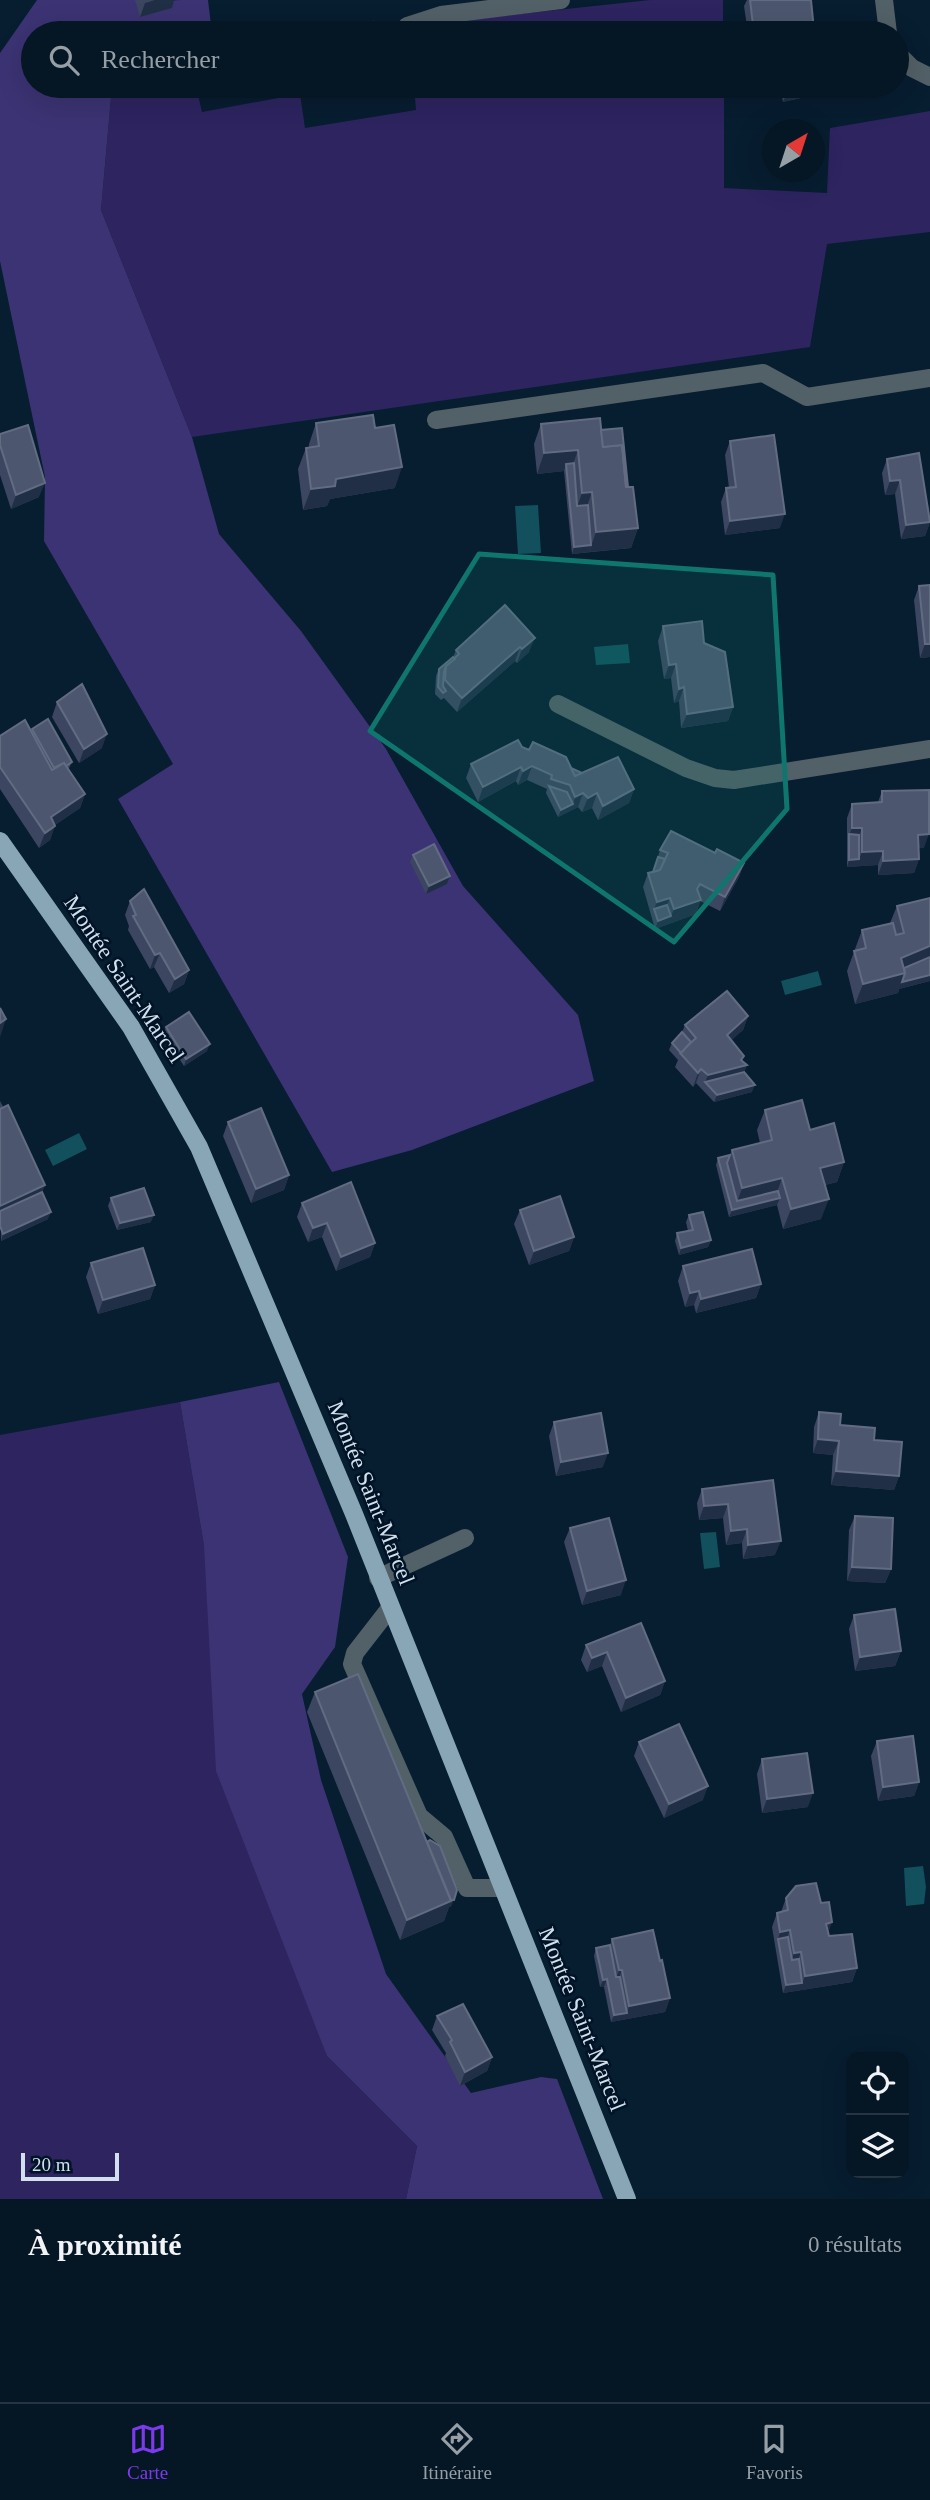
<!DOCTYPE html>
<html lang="fr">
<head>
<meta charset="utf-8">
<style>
  :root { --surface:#051624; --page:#132331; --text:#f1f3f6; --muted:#979fa6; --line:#263541; --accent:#7c3aed }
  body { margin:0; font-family:Georgia,serif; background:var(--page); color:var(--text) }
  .controls { position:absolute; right:21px; bottom:21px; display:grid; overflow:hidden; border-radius:14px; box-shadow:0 7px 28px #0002 }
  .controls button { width:63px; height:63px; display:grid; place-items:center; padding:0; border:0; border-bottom:2px solid var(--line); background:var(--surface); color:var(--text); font:35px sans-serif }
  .compass { position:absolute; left:762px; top:119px; width:63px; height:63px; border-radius:50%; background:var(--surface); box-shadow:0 7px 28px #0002; rotate:39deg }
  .scale { position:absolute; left:21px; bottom:18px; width:98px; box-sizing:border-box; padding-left:7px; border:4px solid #d2dfec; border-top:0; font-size:19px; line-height:24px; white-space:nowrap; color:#d2dfec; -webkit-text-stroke:5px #011326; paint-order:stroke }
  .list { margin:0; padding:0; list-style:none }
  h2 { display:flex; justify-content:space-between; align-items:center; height:91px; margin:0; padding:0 28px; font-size:30px }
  h2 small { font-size:23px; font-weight:400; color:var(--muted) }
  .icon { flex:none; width:38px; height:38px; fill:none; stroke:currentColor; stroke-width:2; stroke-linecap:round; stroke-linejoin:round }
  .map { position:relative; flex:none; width:930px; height:2199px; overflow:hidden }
  .search { position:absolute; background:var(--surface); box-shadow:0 7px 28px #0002; left:21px; right:21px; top:21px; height:77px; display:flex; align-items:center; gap:18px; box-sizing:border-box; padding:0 24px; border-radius:38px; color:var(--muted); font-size:26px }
  .sheet { height:203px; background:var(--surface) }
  nav { display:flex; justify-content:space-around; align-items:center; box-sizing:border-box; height:98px; border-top:2px solid var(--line); background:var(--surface); font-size:19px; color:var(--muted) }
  nav a { display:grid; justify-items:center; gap:4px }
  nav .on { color:var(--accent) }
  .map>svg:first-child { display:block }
  .green { fill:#2d2460 }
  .forest { fill:#3b3373 }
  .water { fill:#11505c }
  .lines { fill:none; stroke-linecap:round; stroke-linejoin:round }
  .minor { stroke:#526067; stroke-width:18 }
  .major { stroke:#88a6b5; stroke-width:18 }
  .wall { fill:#3c4660 }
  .shaded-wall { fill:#202f46 }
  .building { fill:#4c576f; stroke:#616c82; stroke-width:2 }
  .marked { fill:#0f766e; fill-opacity:0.2; stroke:#0f766e; stroke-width:5; stroke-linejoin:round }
  .labels { text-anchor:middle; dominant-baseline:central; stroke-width:5; stroke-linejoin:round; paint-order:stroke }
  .street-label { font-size:23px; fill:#d2dfec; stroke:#011326 }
</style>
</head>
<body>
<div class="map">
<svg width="930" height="2199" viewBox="0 0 930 2199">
  <rect width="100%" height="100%" fill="#071d30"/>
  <!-- green -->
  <g class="green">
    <polygon points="650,0 723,0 723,33 419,33 421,31 465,20"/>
    <polygon points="112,86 196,86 202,112 300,94 305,128 416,110 414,86 724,86 724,188 827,193 830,128 930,111 930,232 827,244 810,347 192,437 101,210"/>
    <polygon points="180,1402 204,1546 327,2056 417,2146 406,2199 0,2199 0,1435"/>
  </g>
  <!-- forest -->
  <g class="forest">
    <polygon points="37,0 208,0 212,33 33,33 33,86 112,86 101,210 192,437 219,534 301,631 386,749 463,886 578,1015 594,1081 412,1150 332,1172 118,799 173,764 44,541 45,477 0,261 0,53"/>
    <polygon points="279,1382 348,1557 335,1647 302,1694 321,1780 386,1974 471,2093 541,2077 557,2079 603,2199 406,2199 417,2146 327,2056 216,1771 204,1546 180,1402"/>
  </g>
  <!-- water -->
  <g class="water">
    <polygon points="538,505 541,553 518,554 515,506"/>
    <polygon points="628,644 630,663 596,665 594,647"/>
    <polygon points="818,971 822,985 785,995 781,981"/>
    <polygon points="79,1133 87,1149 53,1166 45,1150"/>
    <polygon points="716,1532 720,1567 704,1569 700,1533"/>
    <polygon points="923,1866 926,1887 924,1904 906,1906 904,1868"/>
  </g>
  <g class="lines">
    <!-- minor -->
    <g class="minor">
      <polyline points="884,0 888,33"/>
      <polyline points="407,26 441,15 561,0"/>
      <polyline points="897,53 912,68 930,77"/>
      <polyline points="436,420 763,373 807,397 930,378"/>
      <polyline points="558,704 686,768 715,778 734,780 930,749"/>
      <polyline points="378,1578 465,1538"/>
      <polyline points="390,1608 355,1653 352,1664 419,1816 444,1837 467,1888 502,1888"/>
    </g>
    <!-- major -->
    <polyline class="major" points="0,841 131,1027 199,1147 354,1514 627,2199"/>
  </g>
  <!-- wall -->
  <g class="wall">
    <polygon points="135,0 180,0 174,1 172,8 140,17"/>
    <polygon points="747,0 811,0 814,30 812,33 748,33 744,6"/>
    <polygon points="780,86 853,86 783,102"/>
    <polygon points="316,423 375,428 395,488 330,499 327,506 303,510 298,469 306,448 309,448 309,444"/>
    <polygon points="541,424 601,430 628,487 638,528 631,548 572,554 564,471 537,474 534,444"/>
    <polygon points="0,434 39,497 11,509 0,475"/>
    <polygon points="730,441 780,528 725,535 721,502 726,488 729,488 725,455"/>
    <polygon points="887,459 930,522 925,536 901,539 895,494 885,495 882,473"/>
    <polygon points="919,586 930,657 920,658 914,600"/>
    <polygon points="505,605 529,652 517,663 515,661 457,712 444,698 441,700 435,694 436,676 439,669 453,657 456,650"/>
    <polygon points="663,626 704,643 733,707 728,721 681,728 679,701 674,703 671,678 664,679 658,641"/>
    <polygon points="57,702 102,748 79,763 52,717"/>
    <polygon points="32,729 72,762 68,770 85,794 80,808 55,825 50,840 39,848 0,789 0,736 31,732"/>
    <polygon points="522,747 582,773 634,789 629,803 598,820 592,808 582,812 578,807 558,817 546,793 547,789 527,780 518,785 516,781 478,802 466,778 471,764"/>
    <polygon points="882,791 924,848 918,848 919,859 914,873 878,875 878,865 847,867 847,818 852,804 878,802"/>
    <polygon points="660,850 715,853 744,863 739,877 720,911 700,901 696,914 655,929 643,887 648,873 653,872"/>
    <polygon points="413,855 450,876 447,884 426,894 410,862"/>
    <polygon points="930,898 930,981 899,989 898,993 855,1004 847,971 862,930 890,923 897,906"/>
    <polygon points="130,901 189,970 184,984 169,993 154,967 150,969 128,930 129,926 125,915"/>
    <polygon points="748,1016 743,1030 731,1040 742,1062 747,1065 744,1072 752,1092 714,1102 696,1083 693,1087 675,1067 678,1060 669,1050 672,1043 682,1032 685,1025"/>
    <polygon points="166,1027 207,1051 184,1066 163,1034"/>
    <polygon points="0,1101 45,1185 42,1192 48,1219 1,1241"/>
    <polygon points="765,1110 810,1130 844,1162 837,1182 825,1185 821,1219 783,1229 777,1205 729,1217 716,1165 718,1158 730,1155 732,1150 760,1143 757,1130"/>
    <polygon points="228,1122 289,1175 284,1190 251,1203 223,1136"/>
    <polygon points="111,1198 151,1222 117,1230 108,1206"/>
    <polygon points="302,1203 375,1243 370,1257 336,1271 322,1237 308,1242 297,1217"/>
    <polygon points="520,1210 574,1237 569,1251 529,1265 514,1224"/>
    <polygon points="689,1215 711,1240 708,1247 679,1255 675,1241 677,1233 688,1231 686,1222"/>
    <polygon points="91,1263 155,1285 150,1299 98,1314 86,1277"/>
    <polygon points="683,1266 761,1284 756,1298 696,1313 694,1305 685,1307 678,1281"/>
    <polygon points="819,1412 840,1425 874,1440 899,1476 894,1490 831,1485 833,1455 813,1453 814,1427"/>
    <polygon points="554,1422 603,1467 556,1476 549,1436"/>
    <polygon points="773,1480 775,1555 743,1559 742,1543 726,1545 723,1518 699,1520 697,1503 702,1489"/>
    <polygon points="855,1516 891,1569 885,1583 847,1581 849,1530"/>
    <polygon points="570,1528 621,1595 582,1605 564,1542"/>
    <polygon points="854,1615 901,1651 895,1666 855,1671 849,1629"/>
    <polygon points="641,1623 665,1681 660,1695 621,1712 602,1666 587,1672 581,1660 586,1645"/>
    <polygon points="315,1692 451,1907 449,1907 444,1921 400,1940 307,1712"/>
    <polygon points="877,1741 919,1782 914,1796 878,1801 871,1756"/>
    <polygon points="639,1742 703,1800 664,1818 634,1756"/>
    <polygon points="762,1759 808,1807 762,1813 757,1774"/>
    <polygon points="786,1898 828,1933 829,1936 857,1968 852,1982 783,1993 772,1927 777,1913 781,1912"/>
    <polygon points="612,1939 660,1961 670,1998 665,2012 611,2022 604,1987 600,1987 594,1956 596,1948 610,1945"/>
    <polygon points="437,2016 492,2057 487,2071 460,2086 445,2056 446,2053 432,2030"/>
  </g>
  <!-- shaded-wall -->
  <g class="shaded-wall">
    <polygon points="155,0 180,0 174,1 172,8 140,17 145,3"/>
    <polygon points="814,30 812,33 780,33"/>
    <polygon points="312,86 333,86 310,90"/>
    <polygon points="799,86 853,86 783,102 789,88"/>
    <polygon points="578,450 571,470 566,464 564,471 537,474 544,453"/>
    <polygon points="402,467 395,488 330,499 327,506 303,510 311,489 336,479"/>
    <polygon points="900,480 895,494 885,495 890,481"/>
    <polygon points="45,483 39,497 11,509 16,495"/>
    <polygon points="592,492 585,512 575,513 582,493"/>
    <polygon points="785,514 780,528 725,535 730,521"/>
    <polygon points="930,522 925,536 901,539 906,525"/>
    <polygon points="638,528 631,548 589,552 596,532"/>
    <polygon points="591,545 589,552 572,554 574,547"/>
    <polygon points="535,638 529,652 517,663 522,649"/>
    <polygon points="925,644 930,644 930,657 920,658"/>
    <polygon points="520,647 515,661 457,712 462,698"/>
    <polygon points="676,664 671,678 664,679 669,665"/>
    <polygon points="684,687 679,701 674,703 679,689"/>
    <polygon points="733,707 728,721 681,728 687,714"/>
    <polygon points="107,734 102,748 79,763 84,749"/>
    <polygon points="532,766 527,780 518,785 523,771"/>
    <polygon points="521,767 516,781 478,802 483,787"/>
    <polygon points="634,789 629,803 598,820 603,806"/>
    <polygon points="583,793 578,807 558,817 561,810 573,804 575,797"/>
    <polygon points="597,793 592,808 582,812 588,798"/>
    <polygon points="85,794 80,808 46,831 51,817"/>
    <polygon points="55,826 50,840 39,848 45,833"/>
    <polygon points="852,828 862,828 857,842 849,835"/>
    <polygon points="929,834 924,848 912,849 918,835"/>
    <polygon points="883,851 878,865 847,867 849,860 859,859 862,852"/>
    <polygon points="919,859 914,873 878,875 883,861"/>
    <polygon points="744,863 739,877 720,911 725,897"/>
    <polygon points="450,876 447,884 426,894 429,886"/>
    <polygon points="670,898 664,912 654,909 657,902"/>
    <polygon points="701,900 696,914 655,929 658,921 671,916 674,909"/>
    <polygon points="930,945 930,981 899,989 898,993 855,1004 863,984 901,958"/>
    <polygon points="160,953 154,967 150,969 155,955"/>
    <polygon points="189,970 184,984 169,993 175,979"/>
    <polygon points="748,1016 743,1030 722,1049 727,1035"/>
    <polygon points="6,1019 0,1037 0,1023"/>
    <polygon points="210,1044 207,1051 184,1066 186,1059"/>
    <polygon points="744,1056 740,1067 747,1065 741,1079 705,1082 708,1075 741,1060"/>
    <polygon points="701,1069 696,1083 693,1087 698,1073"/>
    <polygon points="755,1085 752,1092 714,1102 717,1095"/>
    <polygon points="844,1162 837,1182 813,1188 820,1168"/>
    <polygon points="289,1175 284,1190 251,1203 256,1189"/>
    <polygon points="782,1178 775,1198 735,1208 742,1188"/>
    <polygon points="45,1185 40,1199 0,1217 0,1206"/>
    <polygon points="780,1198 777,1205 729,1217 732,1210"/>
    <polygon points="829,1199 821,1219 783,1229 791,1209"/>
    <polygon points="51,1212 48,1219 1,1241 3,1234"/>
    <polygon points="154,1215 151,1222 117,1230 120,1223"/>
    <polygon points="327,1223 322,1237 308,1242 313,1228"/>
    <polygon points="574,1237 569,1251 529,1265 534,1251"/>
    <polygon points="711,1240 708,1247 679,1255 681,1248"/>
    <polygon points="375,1243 370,1257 336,1271 341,1257"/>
    <polygon points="761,1284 756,1298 696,1313 701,1299"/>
    <polygon points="155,1285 150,1299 98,1314 103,1300"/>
    <polygon points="699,1291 694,1305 685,1307 690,1293"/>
    <polygon points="818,1439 839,1441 833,1455 813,1453"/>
    <polygon points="608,1453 603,1467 556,1476 561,1462"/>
    <polygon points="836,1471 899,1476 894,1490 831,1485"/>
    <polygon points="728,1504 723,1518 699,1520 704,1506"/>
    <polygon points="747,1529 742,1543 726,1545 731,1531"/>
    <polygon points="781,1541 775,1555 743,1559 748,1545"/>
    <polygon points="852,1567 891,1569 885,1583 847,1581"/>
    <polygon points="626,1580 621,1595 582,1605 587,1591"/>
    <polygon points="901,1651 895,1666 855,1671 860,1657"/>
    <polygon points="607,1652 602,1666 587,1672 592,1658"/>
    <polygon points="665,1681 660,1695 621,1712 626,1698"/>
    <polygon points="919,1782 914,1796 878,1801 883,1787"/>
    <polygon points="708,1786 703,1800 664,1818 669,1804"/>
    <polygon points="813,1793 808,1807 762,1813 767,1799"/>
    <polygon points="454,1900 451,1907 449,1907 444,1921 400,1940 407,1920"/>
    <polygon points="832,1922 827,1936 826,1924"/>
    <polygon points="790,1930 785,1944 778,1939 780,1932"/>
    <polygon points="801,1952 796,1966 789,1967 794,1953"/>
    <polygon points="857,1968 852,1982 783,1993 786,1985 802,1983 805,1976"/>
    <polygon points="619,1970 622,1970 617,1984 614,1984"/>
    <polygon points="607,1979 604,1987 600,1987 603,1980"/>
    <polygon points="670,1998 665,2012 611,2022 614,2015 627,2013 629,2006"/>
    <polygon points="492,2057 487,2071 460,2086 465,2072"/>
  </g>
  <!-- building -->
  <g class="building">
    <polygon points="750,0 811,0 814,30 780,33 754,33"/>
    <polygon points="373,22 375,33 313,33"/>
    <polygon points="373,415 375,428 394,425 402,467 336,479 335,486 311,489 306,448 319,446 316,423"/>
    <polygon points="600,418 603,447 622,445 626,487 633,487 638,528 596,532 592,492 582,493 578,450 544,453 541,424"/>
    <polygon points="28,425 45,483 16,495 0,445 0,434"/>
    <polygon points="622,428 628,487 626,487 622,445 603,447 601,430"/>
    <polygon points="774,435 785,514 730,521 726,488 736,487 730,441"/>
    <polygon points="919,453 930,522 906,525 900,480 890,481 887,459"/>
    <polygon points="574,463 577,506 588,505 591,545 574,547 566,464"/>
    <polygon points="930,585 930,644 925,644 919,586"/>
    <polygon points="505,605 535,638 522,649 520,647 462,698 445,680 446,666 459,654 456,650"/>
    <polygon points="702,621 704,643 725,652 733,707 687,714 684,687 679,689 676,664 669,665 663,626"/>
    <polygon points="453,657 455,659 446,666 444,672 443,686 446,691 443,693 438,687 439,669"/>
    <polygon points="82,684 107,734 84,749 57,702"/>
    <polygon points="48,719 72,762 66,766 64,763 54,768 32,729"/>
    <polygon points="25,720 52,770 64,763 85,794 51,817 55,826 45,833 0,767 0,736"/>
    <polygon points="518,740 522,747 529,750 533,742 566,757 575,776 618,757 634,789 603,806 597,793 588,798 583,793 575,797 570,785 551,779 552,775 532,766 523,771 521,767 483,787 471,764"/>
    <polygon points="571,768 582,773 575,776"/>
    <polygon points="549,786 567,792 573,804 561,810"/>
    <polygon points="929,790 929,834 918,835 919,859 883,861 883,851 862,852 862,828 852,828 852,804 882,802 882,791"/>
    <polygon points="671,831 715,853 717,849 744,863 725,897 700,884 697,889 701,900 674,909 670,898 657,902 648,873 660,870 668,853 660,850"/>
    <polygon points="849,834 859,835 859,859 849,860"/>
    <polygon points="434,844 450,876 429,886 413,855"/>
    <polygon points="658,857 665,859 660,870 653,872"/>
    <polygon points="144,889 189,970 175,979 160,953 155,955 133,916 136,915 130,901"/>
    <polygon points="930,898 930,946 901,958 905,973 863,984 854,951 866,948 862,930 893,923 896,935 904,933 897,906"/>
    <polygon points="667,905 671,916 658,921 654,909"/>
    <polygon points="930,957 930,975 902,982 905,973 904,968"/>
    <polygon points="727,991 748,1016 727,1035 744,1056 741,1060 747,1065 708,1075 701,1069 698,1073 680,1053 696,1038 685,1025"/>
    <polygon points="0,1008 6,1019 0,1023"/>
    <polygon points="189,1012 210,1044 186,1059 166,1027"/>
    <polygon points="682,1032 691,1042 681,1053 672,1043"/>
    <polygon points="744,1072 755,1085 717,1095 705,1082"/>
    <polygon points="802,1100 810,1130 834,1123 844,1162 820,1168 829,1199 791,1209 782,1178 742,1188 732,1150 772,1140 765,1110"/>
    <polygon points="8,1105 45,1185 0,1206 0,1109"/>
    <polygon points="261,1108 289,1175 256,1189 228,1122"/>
    <polygon points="730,1155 727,1163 737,1201 778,1191 780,1198 732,1210 718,1158"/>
    <polygon points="351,1182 375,1243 341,1257 327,1223 313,1228 302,1203"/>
    <polygon points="144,1188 154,1215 120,1223 111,1198"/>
    <polygon points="42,1192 51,1212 3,1234 0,1226 0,1211"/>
    <polygon points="560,1196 574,1237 534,1251 520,1210"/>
    <polygon points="703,1212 711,1240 681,1248 677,1233 693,1230 689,1215"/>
    <polygon points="143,1248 155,1285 103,1300 91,1263"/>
    <polygon points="752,1249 761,1284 701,1299 699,1291 690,1293 683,1266"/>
    <polygon points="819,1412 841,1414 840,1425 875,1428 874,1440 902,1442 899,1476 836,1471 839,1441 818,1439"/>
    <polygon points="601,1413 608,1453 561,1462 554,1422"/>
    <polygon points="773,1480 781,1541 748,1545 747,1529 731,1531 728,1504 704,1506 702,1489"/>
    <polygon points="855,1516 893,1518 891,1569 852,1567"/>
    <polygon points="609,1518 626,1580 587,1591 570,1528"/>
    <polygon points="895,1609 901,1651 860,1657 854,1615"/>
    <polygon points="641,1623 665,1681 626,1698 607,1652 592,1658 586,1645"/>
    <polygon points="358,1674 451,1901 407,1920 315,1692"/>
    <polygon points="679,1724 708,1786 669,1804 639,1742"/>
    <polygon points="913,1736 919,1782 883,1787 877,1741"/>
    <polygon points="807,1753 813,1793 767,1799 762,1759"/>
    <polygon points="430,1840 440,1846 457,1890 454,1900 451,1900 427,1842"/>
    <polygon points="816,1883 821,1903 829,1902 832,1922 826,1924 829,1936 852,1934 857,1968 805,1976 801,1952 794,1953 790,1930 780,1932 777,1913 788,1910 786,1898 796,1886"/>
    <polygon points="653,1930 660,1961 662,1960 670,1998 629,2006 622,1970 619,1970 612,1939"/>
    <polygon points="788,1937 792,1960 799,1959 802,1983 786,1985 778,1939"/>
    <polygon points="610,1945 616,1977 620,1977 627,2013 614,2015 607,1979 603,1980 596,1948"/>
    <polygon points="463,2004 492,2057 465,2072 450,2042 452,2040 437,2016"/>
  </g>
  <!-- marked area -->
  <path class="marked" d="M 479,554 L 773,575 L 787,809 L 674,942 L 370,731 Z"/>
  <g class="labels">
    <!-- street labels -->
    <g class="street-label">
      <text transform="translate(124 979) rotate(56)">Montée Saint-Marcel</text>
      <text transform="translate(371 1493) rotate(68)">Montée Saint-Marcel</text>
      <text transform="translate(582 2019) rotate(68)">Montée Saint-Marcel</text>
    </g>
  </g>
</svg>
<div class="controls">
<button><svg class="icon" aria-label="locate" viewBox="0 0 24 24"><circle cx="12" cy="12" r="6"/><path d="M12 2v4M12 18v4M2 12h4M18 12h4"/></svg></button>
<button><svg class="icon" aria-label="layers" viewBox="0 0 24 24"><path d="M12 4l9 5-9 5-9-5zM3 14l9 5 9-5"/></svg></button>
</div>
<svg class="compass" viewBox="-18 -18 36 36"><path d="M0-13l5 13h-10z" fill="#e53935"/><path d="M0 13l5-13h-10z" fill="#979fa6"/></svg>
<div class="scale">20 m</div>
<div class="search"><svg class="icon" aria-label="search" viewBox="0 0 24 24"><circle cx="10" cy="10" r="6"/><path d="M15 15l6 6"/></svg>Rechercher</div>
</div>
<section class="sheet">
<h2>À proximité<small>0 résultats</small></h2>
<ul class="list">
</ul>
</section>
<nav>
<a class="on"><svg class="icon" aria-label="map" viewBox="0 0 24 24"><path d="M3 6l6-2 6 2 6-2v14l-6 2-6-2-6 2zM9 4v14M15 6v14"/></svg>Carte</a>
<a><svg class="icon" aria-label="directions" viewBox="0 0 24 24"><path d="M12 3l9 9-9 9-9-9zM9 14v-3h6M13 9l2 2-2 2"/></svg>Itinéraire</a>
<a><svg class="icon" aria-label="saved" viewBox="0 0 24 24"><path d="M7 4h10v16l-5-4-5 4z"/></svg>Favoris</a>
</nav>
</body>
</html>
